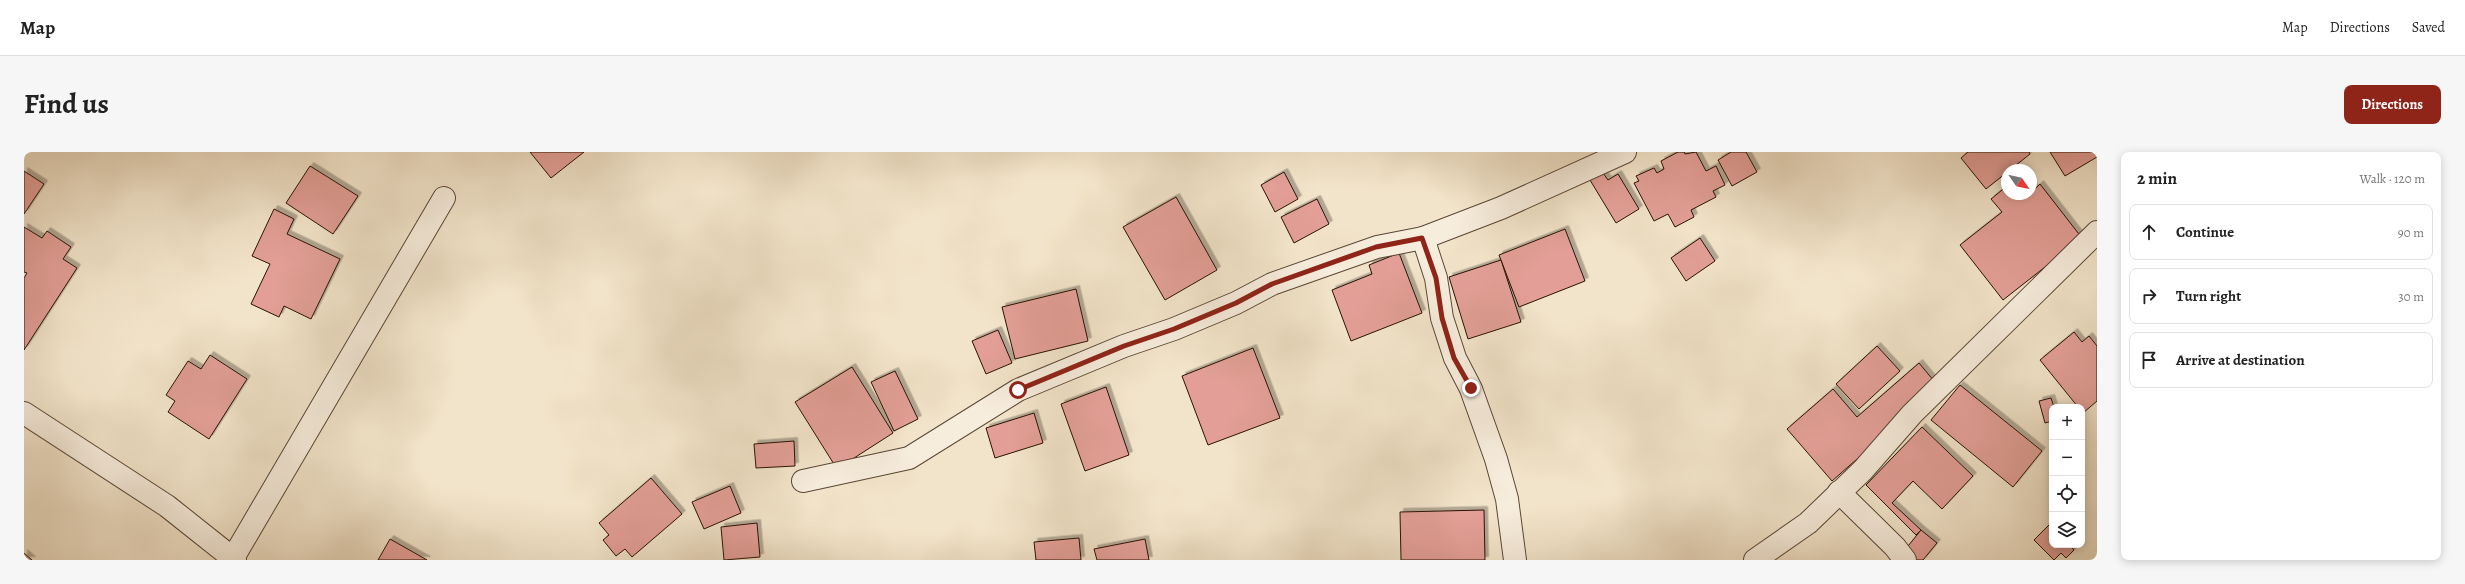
<!DOCTYPE html>
<html lang="en">
<head>
<meta charset="utf-8">
<style>
  :root { --surface:#fff; --page:#f6f6f6; --text:#222; --muted:#767676; --line:#e0e0e0; --accent:#8f2418 }
  body { margin:0; font-family:Alegreya,serif; background:var(--page); color:var(--text) }
  .controls { position:absolute; right:12px; bottom:12px; display:grid; overflow:hidden; border-radius:8px; box-shadow:0 2px 10px #0003 }
  .controls button { width:36px; height:36px; display:grid; place-items:center; padding:0; border:0; border-bottom:1px solid var(--line); background:var(--surface); color:var(--text); font:20px sans-serif }
  .compass { position:absolute; left:1977px; top:12px; width:36px; height:36px; border-radius:50%; background:var(--surface); box-shadow:0 2px 10px #0003; rotate:124deg }
  .stop { position:absolute; width:12px; height:12px; margin:-9px; border:3px solid #8f2418; border-radius:50%; background:#fff }
  .stop.end { background:#8f2418; border-color:#fff; box-shadow:0 1px 4px #0008 }
  .list { margin:0; padding:0; list-style:none }
  h2 { display:flex; justify-content:space-between; align-items:center; height:52px; margin:0; padding:0 16px; font-size:17px }
  h2 small { font-size:13px; font-weight:400; color:var(--muted) }
  .list li { display:grid; grid-template-columns:26px 1fr auto; gap:12px; align-items:center; box-sizing:border-box; height:56px; margin:0 8px 8px; padding:0 8px; border:1px solid var(--line); border-radius:8px }
  .list b { display:block; font-size:15px; white-space:nowrap }
  .list em { font-size:13px; font-style:normal; color:var(--muted) }
  .icon { flex:none; width:22px; height:22px; fill:none; stroke:currentColor; stroke-width:2; stroke-linecap:round; stroke-linejoin:round }
  .map { position:relative; flex:none; width:2073px; height:408px; overflow:hidden; border-radius:8px }
  header { display:flex; align-items:center; gap:24px; box-sizing:border-box; height:56px; padding:0 20px; background:var(--surface); border-bottom:1px solid var(--line) }
  header strong { font-size:19px }
  nav { display:flex; gap:22px; margin-inline-start:auto; font-size:14px }
  .intro { display:flex; align-items:center; justify-content:space-between; box-sizing:border-box; height:96px; padding:0 24px }
  h1 { margin:0; font-size:28px }
  .button { padding:10px 18px; border-radius:8px; background:var(--accent); color:#fff; font-size:14px; font-weight:700 }
  main { display:flex; gap:24px; padding:0 24px }
  aside { flex:1; background:var(--surface); border-radius:8px; box-shadow:0 2px 10px #0003 }
  .map>svg:first-child { display:block }
  .building { fill:#e39f97; stroke:#281203; filter:url(#shadow) }
  .lines { fill:none; stroke-linecap:round; stroke-linejoin:round }
  .minor-casing { stroke:#5a4635; stroke-width:24 }
  .minor { stroke:#f7eddd; stroke-width:22 }
  .route { stroke:#8f2418; stroke-width:5 }
</style>
</head>
<body>
<header>
<strong>Map</strong>
<nav><a>Map</a><a>Directions</a><a>Saved</a></nav>
</header>
<div class="intro"><h1>Find us</h1><a class="button">Directions</a></div>
<main>
<div class="map">
<svg width="2073" height="408" viewBox="0 0 2073 408">
  <defs>
    <filter id="shadow"><feDropShadow dx="3.5" dy="-3.5" stdDeviation="0" flood-color="#0004"/></filter>
  </defs>
  <rect width="100%" height="100%" fill="#f2e4ca"/>
  <filter id="stains"><feTurbulence type="fractalNoise" baseFrequency=".005" numOctaves="4"/><feColorMatrix values="0 0 0 0 .2 0 0 0 0 .09 0 0 0 0 .02 0 0 0 .5 -.17"/></filter>
  <radialGradient id="worn" r=".72"><stop offset=".6" stop-color="#630" stop-opacity="0"/><stop offset="1" stop-color="#630" stop-opacity=".3"/></radialGradient>
  <!-- building -->
  <g class="building">
    <polygon points="506,0 560,0 527,26"/>
    <polygon points="1654,0 1660,0 1661,2 1672,0 1682,19 1692,14 1701,33 1689,39 1692,45 1667,58 1670,65 1651,75 1644,62 1630,69 1610,31 1615,29 1612,24 1630,16 1633,21 1640,17 1637,9"/>
    <polygon points="1707,0 1722,0 1733,20 1708,34 1694,8"/>
    <polygon points="1944,0 2005,0 2006,2 1962,37 1937,6"/>
    <polygon points="2026,0 2073,0 2073,5 2041,24"/>
    <polygon points="286,14 334,44 309,82 262,51"/>
    <polygon points="0,19 20,32 0,62"/>
    <polygon points="1260,20 1274,47 1251,60 1237,33"/>
    <polygon points="1579,21 1584,28 1594,22 1615,57 1592,71 1566,28"/>
    <polygon points="2007,32 2011,37 2016,32 2058,86 1979,148 1936,93 1978,60 1967,47 1983,34 1983,42 2007,42"/>
    <polygon points="1152,45 1193,118 1141,148 1099,75"/>
    <polygon points="1293,47 1305,72 1270,91 1257,65"/>
    <polygon points="250,57 270,67 263,82 316,107 287,167 260,154 255,165 227,152 246,112 228,104"/>
    <polygon points="0,75 18,86 23,79 47,95 39,107 53,116 0,198 0,126 3,121 0,120"/>
    <polygon points="1541,77 1561,129 1495,155 1475,103"/>
    <polygon points="1676,86 1691,109 1662,129 1647,106"/>
    <polygon points="1375,101 1398,161 1327,189 1308,138 1348,122 1345,113"/>
    <polygon points="1477,108 1497,170 1444,187 1425,125"/>
    <polygon points="1052,137 1064,189 991,207 978,155"/>
    <polygon points="974,178 988,211 962,222 948,189"/>
    <polygon points="2050,180 2058,190 2065,184 2073,194 2073,249 2059,261 2058,255 2054,255 2016,208"/>
    <polygon points="1853,194 1876,219 1835,257 1812,232"/>
    <polygon points="1229,196 1256,266 1184,293 1158,224"/>
    <polygon points="186,203 223,227 185,287 144,260 151,249 142,243 164,209 177,217"/>
    <polygon points="1895,211 1915,235 1808,329 1763,277 1809,237 1833,265"/>
    <polygon points="828,215 869,281 813,317 771,250"/>
    <polygon points="871,219 894,267 870,279 847,230"/>
    <polygon points="1936,233 2018,299 1989,335 1907,268"/>
    <polygon points="1082,235 1105,303 1061,319 1037,252"/>
    <polygon points="2027,246 2030,255 2028,255 2028,269 2021,271 2015,249"/>
    <polygon points="1010,261 1019,291 971,306 962,276"/>
    <polygon points="1898,275 1949,324 1918,357 1889,329 1868,351 1897,378 1892,383 1842,333"/>
    <polygon points="770,289 771,314 732,316 730,292"/>
    <polygon points="627,326 658,362 608,405 601,397 592,404 579,388 585,383 575,371"/>
    <polygon points="706,334 717,361 680,377 668,350"/>
    <polygon points="1460,358 1461,408 1377,408 1376,360"/>
    <polygon points="733,371 736,405 700,408 697,375"/>
    <polygon points="2025,373 2028,376 2028,393 2045,393 2050,398 2042,406 2037,401 2030,408 2010,388"/>
    <polygon points="1897,378 1913,391 1899,408 1891,408 1880,399"/>
    <polygon points="1055,386 1057,408 1012,408 1010,390"/>
    <polygon points="366,387 403,408 354,408"/>
    <polygon points="1121,387 1125,408 1073,408 1070,397"/>
    <polygon points="0,401 8,408 0,408"/>
  </g>
  <g class="lines">
    <!-- minor casing -->
    <g class="minor-casing">
      <g id="minor">
        <polyline points="1399,86 1412,126 1418,166 1431,206 1447,237 1472,307 1483,347 1491,408"/>
        <polyline points="0,261 143,354 211,408"/>
        <polyline points="779,329 885,306 994,238 1100,194 1150,177 1212,151 1248,132 1353,95 1399,86 1477,56 1601,0"/>
        <polyline points="1815,340 1871,395 1881,408"/>
        <polyline points="209,406 420,46"/>
        <polyline points="1731,408 1784,371 1839,318 1888,262 2073,80"/>
      </g>
    </g>
    <!-- minor -->
    <use href="#minor" class="minor"/>
  </g>
  <g class="lines">
    <!-- route -->
    <polyline class="route" points="994,238 1100,194 1150,177 1212,151 1248,132 1352,95 1398,86 1412,126 1418,166 1430,206 1447,236"/>
  </g>
  <rect width="100%" height="100%" filter="url(#stains)"/>
  <rect width="100%" height="100%" fill="url(#worn)"/>
</svg>
<div class="controls">
<button>+</button>
<button>−</button>
<button><svg class="icon" aria-label="locate" viewBox="0 0 24 24"><circle cx="12" cy="12" r="6"/><path d="M12 2v4M12 18v4M2 12h4M18 12h4"/></svg></button>
<button><svg class="icon" aria-label="layers" viewBox="0 0 24 24"><path d="M12 4l9 5-9 5-9-5zM3 14l9 5 9-5"/></svg></button>
</div>
<svg class="compass" viewBox="-18 -18 36 36"><path d="M0-13l5 13h-10z" fill="#e53935"/><path d="M0 13l5-13h-10z" fill="#767676"/></svg>
<div class="stop" style="left:994px;top:238px"></div>
<div class="stop end" style="left:1447px;top:236px"></div>
</div>
<aside>
<h2>2 min<small>Walk · 120 m</small></h2>
<ul class="list">
<li><svg class="icon" aria-label="ahead" viewBox="0 0 24 24"><path d="M12 20V5M6 11l6-6 6 6"/></svg><div><b>Continue</b></div><em>90 m</em></li>
<li><svg class="icon" aria-label="right" viewBox="0 0 24 24"><path d="M7 20v-9h11M14 6l5 5-5 5"/></svg><div><b>Turn right</b></div><em>30 m</em></li>
<li><svg class="icon" aria-label="arrive" viewBox="0 0 24 24"><path d="M6 21V4h12l-3 4 3 4H6"/></svg><div><b>Arrive at destination</b></div></li>
</ul>
</aside>
</main>
</body>
</html>
